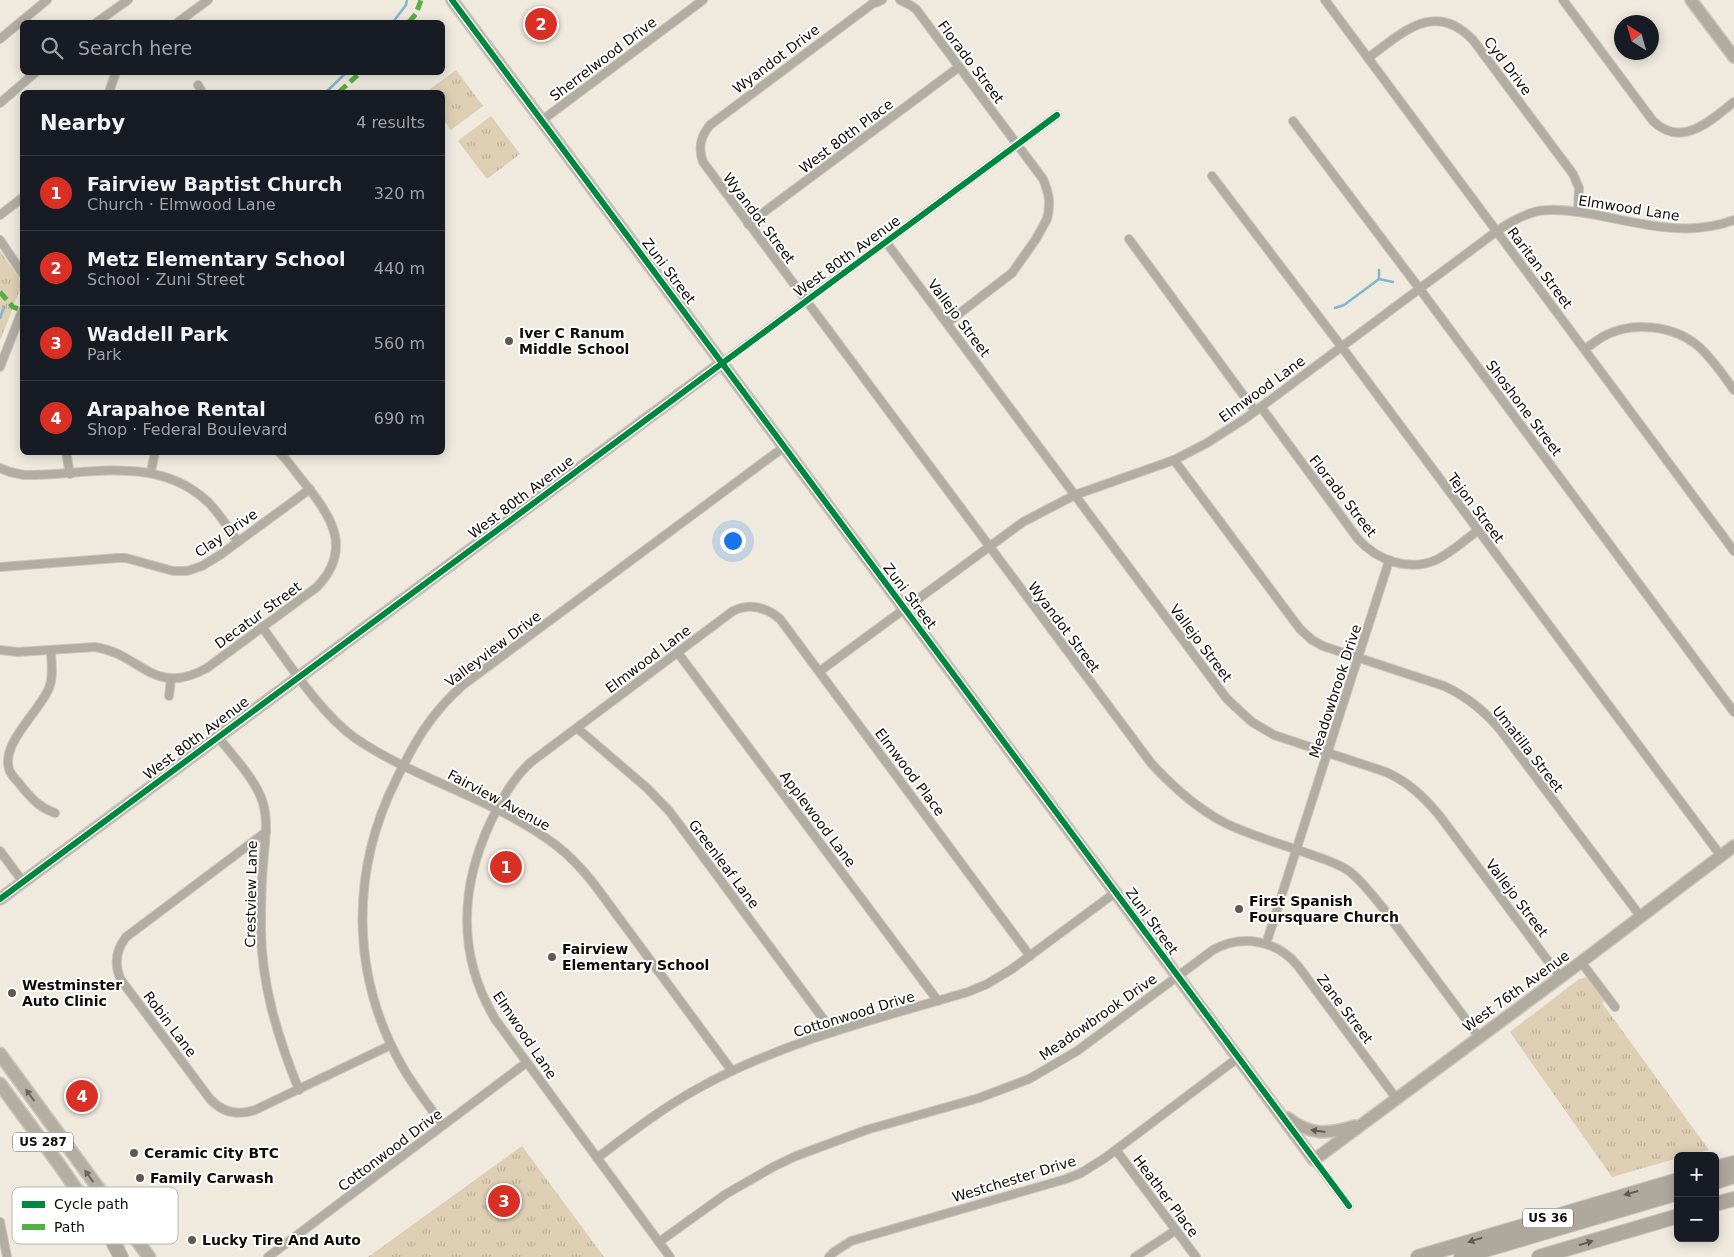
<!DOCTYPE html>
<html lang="en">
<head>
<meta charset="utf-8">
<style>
  :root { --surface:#171b24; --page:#20242c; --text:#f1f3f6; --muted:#9ea1a6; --line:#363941; --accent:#d93025 }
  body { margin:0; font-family:"DejaVu Sans",sans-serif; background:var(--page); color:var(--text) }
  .controls { position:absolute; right:15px; bottom:15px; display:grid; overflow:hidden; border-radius:8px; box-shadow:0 2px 12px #0003 }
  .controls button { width:45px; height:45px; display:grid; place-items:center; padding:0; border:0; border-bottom:1px solid var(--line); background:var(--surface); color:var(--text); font:25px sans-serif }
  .compass { position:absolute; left:1614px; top:15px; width:45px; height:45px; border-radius:50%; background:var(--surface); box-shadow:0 2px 12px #0003; rotate:323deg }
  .you { position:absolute; left:732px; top:540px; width:18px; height:18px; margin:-12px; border:4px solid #fff; border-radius:50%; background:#1a73e8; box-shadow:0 0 0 8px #1a73e833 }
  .badge { display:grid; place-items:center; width:32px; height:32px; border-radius:50%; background:var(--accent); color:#fff; font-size:16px; font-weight:700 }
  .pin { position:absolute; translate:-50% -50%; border:2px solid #fff; box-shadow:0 1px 5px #0006 }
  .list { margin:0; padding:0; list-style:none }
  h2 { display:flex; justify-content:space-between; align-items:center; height:65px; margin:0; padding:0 20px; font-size:21px }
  h2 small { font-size:16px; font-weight:400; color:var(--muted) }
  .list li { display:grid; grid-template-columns:32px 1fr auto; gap:15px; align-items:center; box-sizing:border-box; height:75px; padding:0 20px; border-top:1px solid var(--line) }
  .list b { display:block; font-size:19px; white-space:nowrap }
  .list p { margin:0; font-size:16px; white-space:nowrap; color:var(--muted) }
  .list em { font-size:16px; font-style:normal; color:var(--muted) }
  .icon { flex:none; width:28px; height:28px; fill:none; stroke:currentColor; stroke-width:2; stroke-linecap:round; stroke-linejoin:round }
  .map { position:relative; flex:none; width:1734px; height:1257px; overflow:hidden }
  .search { position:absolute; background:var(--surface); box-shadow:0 2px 12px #0003; left:20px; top:20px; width:425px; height:55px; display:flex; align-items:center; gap:12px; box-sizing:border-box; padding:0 18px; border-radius:8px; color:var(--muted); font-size:19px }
  .panel { position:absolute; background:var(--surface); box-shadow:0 2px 12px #0003; left:20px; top:90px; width:425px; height:365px; border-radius:8px }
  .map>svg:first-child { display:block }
  .park { fill:url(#park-tufts) }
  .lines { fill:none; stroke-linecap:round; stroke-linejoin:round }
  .stream { stroke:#80b7ca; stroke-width:2.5 }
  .street-casing { stroke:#cac5bd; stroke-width:10 }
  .secondary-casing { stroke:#cac5bd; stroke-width:14 }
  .primary-casing { stroke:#cac5bd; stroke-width:15 }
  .highway-casing { stroke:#cac5bd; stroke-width:16 }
  .street { stroke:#b2ada2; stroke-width:8 }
  .secondary { stroke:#b1aa9f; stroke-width:11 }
  .primary { stroke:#b4aea2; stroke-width:12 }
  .highway { stroke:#aea89d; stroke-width:14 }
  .quiet { stroke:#54b044; stroke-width:5; stroke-dasharray:10 5; stroke-linecap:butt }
  .cycleway-casing { stroke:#fff; stroke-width:9 }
  .cycleway { stroke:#00873e; stroke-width:6 }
  .oneway { fill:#6a655c }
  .oneway2 { fill:#605b52 }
  .oneway3 { fill:#5f5a52 }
  .poi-dot { fill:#5e5952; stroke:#fff; stroke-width:2 }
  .labels { text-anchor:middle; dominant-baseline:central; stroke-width:4; stroke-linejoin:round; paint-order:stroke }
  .shield { fill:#fff; stroke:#585551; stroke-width:1 }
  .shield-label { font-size:12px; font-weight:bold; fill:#100c06 }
  .street-label { font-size:14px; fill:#100c06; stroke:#fff }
  .poi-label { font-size:14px; font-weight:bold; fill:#100c06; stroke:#fff; text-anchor:start }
  .key { fill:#fff; stroke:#b7b6b4; stroke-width:1 }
  .key-label { font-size:14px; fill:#100c06 }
</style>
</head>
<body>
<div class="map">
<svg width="1734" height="1257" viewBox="0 0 1734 1257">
  <defs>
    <pattern id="park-tufts" width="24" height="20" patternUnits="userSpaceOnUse" patternTransform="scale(1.25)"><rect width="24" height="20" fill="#ddceb4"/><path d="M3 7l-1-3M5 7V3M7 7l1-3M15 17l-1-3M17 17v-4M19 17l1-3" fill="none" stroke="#bdb099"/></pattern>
  </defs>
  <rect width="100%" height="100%" fill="#efe9de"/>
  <!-- park -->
  <g class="park">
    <polygon points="456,70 483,106 451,130 443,119 442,92 426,92"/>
    <polygon points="491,116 520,154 487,179 458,141"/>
    <polygon points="0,251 19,278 21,287 0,341"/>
    <polygon points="1588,977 1605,1000 1602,1003 1709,1150 1687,1156 1678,1156 1678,1158 1612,1177 1510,1032 1579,979"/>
    <polygon points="522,1146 604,1257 368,1257"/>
  </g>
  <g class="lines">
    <!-- stream -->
    <g class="stream">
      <polyline points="393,22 406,5 407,0"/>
      <polyline points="326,92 347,72"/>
      <polyline points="1379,279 1379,270"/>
      <polyline points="1335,308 1344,305 1379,279 1393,282"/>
      <polyline points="0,318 4,307"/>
    </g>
    <!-- street casing -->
    <g class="street-casing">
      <g id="street">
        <path d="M 882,0 L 872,4 L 710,125 C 700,137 698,148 703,162 L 1151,763 C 1173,787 1196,808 1225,823 C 1254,837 1285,845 1315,856 C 1327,860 1339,864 1349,871 C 1363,882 1372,895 1383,908 L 1479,1037"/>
        <path d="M 900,0 L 910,5 L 916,9 L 1043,179 C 1049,193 1051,204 1047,219 L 1036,239 L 1012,273 L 947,323"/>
        <polyline points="1325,0 1734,551"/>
        <path d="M 1563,0 L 1653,121 C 1682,149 1711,120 1734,102"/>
        <polyline points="97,22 128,0"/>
        <polyline points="178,22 208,0"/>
        <polyline points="0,39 47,0"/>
        <path d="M 1368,58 C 1403,32 1435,0 1473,40 L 1573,174 L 1579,188 L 1578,212"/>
        <polyline points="198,85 202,92"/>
        <polyline points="109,92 116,72"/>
        <polyline points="0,103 36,72"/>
        <polyline points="541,121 703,0"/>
        <polyline points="1293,121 1419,288 1734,712"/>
        <polyline points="1212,176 1341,346 1721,856"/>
        <polyline points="0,215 22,198"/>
        <polyline points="748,224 959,67"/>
        <polyline points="1129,239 1255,411"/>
        <polyline points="0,240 22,273"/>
        <path d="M 886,242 L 1227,699 L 1252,722 L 1274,735 L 1386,772 C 1408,782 1423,796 1439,815 L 1560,977"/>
        <path d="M 1585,349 C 1591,345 1597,340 1604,336 C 1632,321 1673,325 1698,346 C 1712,358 1723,375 1734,390"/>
        <polyline points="722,363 1057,115"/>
        <polyline points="0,367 22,311"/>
        <path d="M 1261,407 L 1358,539 C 1377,560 1408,572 1436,560 C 1451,553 1464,541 1477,531"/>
        <polyline points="66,452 70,474"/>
        <path d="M 1174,460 L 1300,629 L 1312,640 L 1323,646 L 1444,686 C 1468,697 1486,712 1502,732 L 1641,917"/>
        <path d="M 0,468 L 10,472 L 24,475 C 87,476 156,453 208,502 C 220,514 228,528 238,542"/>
        <polyline points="151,472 155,452"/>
        <polyline points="0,567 117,558 126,558 173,571 187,571 202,566 220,555 310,489"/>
        <path d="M 262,627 C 288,662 320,713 355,738 C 418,781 496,799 557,846 C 571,857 583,870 594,884 L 732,1071"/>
        <path d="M 0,650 L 18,652 L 95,647 C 142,654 153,698 207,668 L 317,587 C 352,550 333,518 306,485 C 297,474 289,462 279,452"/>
        <path d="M 51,650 C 51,663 54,676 49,688 C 40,711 1,743 9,769 C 11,776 18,781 22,787 C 33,800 39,807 55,813"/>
        <polyline points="678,653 938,1001"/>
        <path d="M 820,671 L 1023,522 L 1075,495 L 1174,460 L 1207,443 L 1246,418 L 1497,231 C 1510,222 1522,215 1538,211 C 1555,208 1574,211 1591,214 C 1639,223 1687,238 1734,220"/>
        <polyline points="169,696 171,679"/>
        <polyline points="577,728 647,788 670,812 833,1032"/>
        <path d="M 218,737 C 233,756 256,780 263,803 C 269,824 264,846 263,867 C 261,887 261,908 261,928 C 261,984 278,1038 299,1090"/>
        <path d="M 266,832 L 126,937 C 116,950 114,965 121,980 L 210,1099 C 222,1112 237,1116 255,1110 L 391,1045"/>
        <polyline points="0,851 23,882"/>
        <polyline points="1266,944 1389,561"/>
        <polyline points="1581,962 1615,1007"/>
        <path d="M 443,1125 C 429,1106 414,1087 402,1066 C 351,976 350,872 396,780 C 414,743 431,713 463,685 L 784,447"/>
        <polyline points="1116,1150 1196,1257"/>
        <path d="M 597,1158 C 629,1134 661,1109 697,1089 C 781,1042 876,1019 968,992 L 987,984 L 1012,969 L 1116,892"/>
        <polyline points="1314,1160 1349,1206"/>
        <polyline points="0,1222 7,1257"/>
        <path d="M 659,1242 L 726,1194 L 773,1167 L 796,1156 L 866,1130 L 979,1098 L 1029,1079 L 1077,1051 L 1213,950 C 1242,934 1277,940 1298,966 L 1396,1098"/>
        <polyline points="268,1257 526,1063"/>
        <path d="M 670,1257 L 495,1019 C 457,955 460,887 491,821 C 502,799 513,778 531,762 L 733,611 C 750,603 766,607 780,619 L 1030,956"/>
        <polyline points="829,1257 834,1252 851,1241 1066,1179 1081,1173 1105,1158 1239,1057"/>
        <polyline points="1135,1257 1176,1230"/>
      </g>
    </g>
    <!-- secondary casing -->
    <g class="secondary-casing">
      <g id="secondary">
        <polyline points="452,0 1314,1160 1581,962 1734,846"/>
        <polyline points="1691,0 1734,57"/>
        <polyline points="0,899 722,363"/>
        <path d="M 1288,1118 C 1311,1136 1328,1134 1355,1126"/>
      </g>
    </g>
    <!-- primary casing -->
    <g class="primary-casing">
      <g id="primary">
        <polyline points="0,1054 149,1257"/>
        <polyline points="0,1084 58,1163 118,1249"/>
      </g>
    </g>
    <!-- highway casing -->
    <g class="highway-casing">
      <g id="highway">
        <polyline points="1715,1168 1734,1163"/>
        <polyline points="1715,1182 1734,1176"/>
        <polyline points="1715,1204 1734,1199"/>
        <polyline points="113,1242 121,1257"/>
        <polyline points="1418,1257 1678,1180"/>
        <polyline points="1461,1257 1678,1193"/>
        <polyline points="1539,1257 1678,1216"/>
      </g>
    </g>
    <!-- street -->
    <use href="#street" class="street"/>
    <!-- secondary -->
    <use href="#secondary" class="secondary"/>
    <!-- primary -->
    <use href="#primary" class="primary"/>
    <!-- highway -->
    <use href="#highway" class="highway"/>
    <!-- quiet -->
    <g class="quiet">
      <polyline points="409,22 416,14 421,0"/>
      <polyline points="339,92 361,72"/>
      <polyline points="0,292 13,307 22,310"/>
    </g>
    <!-- cycleway casing -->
    <g class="cycleway-casing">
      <g id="cycleway">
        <polyline points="452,0 1349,1206"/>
        <polyline points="0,899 1057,115"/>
      </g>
    </g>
    <!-- cycleway -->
    <use href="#cycleway" class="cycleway"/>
  </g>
  <!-- one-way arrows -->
  <defs><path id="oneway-solid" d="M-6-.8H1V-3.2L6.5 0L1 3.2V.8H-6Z" transform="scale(1.25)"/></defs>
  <g class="oneway">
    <use href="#oneway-solid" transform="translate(30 1095) rotate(-126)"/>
    <use href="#oneway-solid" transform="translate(89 1176) rotate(-126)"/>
  </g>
  <use class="oneway2" href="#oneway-solid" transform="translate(1318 1131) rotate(-172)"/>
  <g class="oneway3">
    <use href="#oneway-solid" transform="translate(1631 1193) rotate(164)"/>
    <use href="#oneway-solid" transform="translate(1475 1240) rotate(163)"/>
    <use href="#oneway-solid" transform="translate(1586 1243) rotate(-17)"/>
  </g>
  <!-- markers -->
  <g class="poi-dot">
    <circle cx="509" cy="341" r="5"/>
    <circle cx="1239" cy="909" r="5"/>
    <circle cx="552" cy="957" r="5"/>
    <circle cx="12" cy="993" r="5"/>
    <circle cx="134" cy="1153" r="5"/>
    <circle cx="140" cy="1178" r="5"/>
    <circle cx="192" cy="1240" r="5"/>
  </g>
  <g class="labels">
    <!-- shield labels -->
    <g class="shield">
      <rect x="13" y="1132.5" width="60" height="19" rx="4"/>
      <rect x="1523" y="1208.5" width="50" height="19" rx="4"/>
    </g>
    <g class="shield-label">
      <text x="43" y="1142">US 287</text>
      <text x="1548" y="1218">US 36</text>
    </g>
    <!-- street labels -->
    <g class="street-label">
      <text transform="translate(603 59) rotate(-37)">Sherrelwood Drive</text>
      <text transform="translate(776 59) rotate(-37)">Wyandot Drive</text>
      <text transform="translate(971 62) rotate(53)">Florado Street</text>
      <text transform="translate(1508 66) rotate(53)">Cyd Drive</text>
      <text transform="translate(846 136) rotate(-37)">West 80th Place</text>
      <text transform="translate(1629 208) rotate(9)">Elmwood Lane</text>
      <text transform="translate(759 218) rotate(53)">Wyandot Street</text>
      <text transform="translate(847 256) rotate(-36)">West 80th Avenue</text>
      <text transform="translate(1540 268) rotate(53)">Raritan Street</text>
      <text transform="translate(669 271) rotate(53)">Zuni Street</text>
      <text transform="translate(959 318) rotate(53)">Vallejo Street</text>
      <text transform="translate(1262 389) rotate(-36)">Elmwood Lane</text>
      <text transform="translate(1524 408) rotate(53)">Shoshone Street</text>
      <text transform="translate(1343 496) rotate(52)">Florado Street</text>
      <text transform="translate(521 497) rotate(-37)">West 80th Avenue</text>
      <text transform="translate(1476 508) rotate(53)">Tejon Street</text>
      <text transform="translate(226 533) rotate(-35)">Clay Drive</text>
      <text transform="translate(910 596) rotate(53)">Zuni Street</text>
      <text transform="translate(258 615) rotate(-36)">Decatur Street</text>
      <text transform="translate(1064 627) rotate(53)">Wyandot Street</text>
      <text transform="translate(1201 643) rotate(53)">Vallejo Street</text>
      <text transform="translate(493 649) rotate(-37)">Valleyview Drive</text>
      <text transform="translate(648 659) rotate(-37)">Elmwood Lane</text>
      <text transform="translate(1335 691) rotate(-72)">Meadowbrook Drive</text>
      <text transform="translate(196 738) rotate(-37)">West 80th Avenue</text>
      <text transform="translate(1528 749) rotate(52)">Umatilla Street</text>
      <text transform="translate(910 772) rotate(53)">Elmwood Place</text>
      <text transform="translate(499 800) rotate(28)">Fairview Avenue</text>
      <text transform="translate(818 819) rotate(53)">Applewood Lane</text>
      <text transform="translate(724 864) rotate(53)">Greenleaf Lane</text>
      <text transform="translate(251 894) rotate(-89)">Crestview Lane</text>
      <text transform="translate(1517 898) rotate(53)">Vallejo Street</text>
      <text transform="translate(1152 921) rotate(54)">Zuni Street</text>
      <text transform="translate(1516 991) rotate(-36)">West 76th Avenue</text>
      <text transform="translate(1345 1009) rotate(53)">Zane Street</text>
      <text transform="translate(854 1014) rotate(-17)">Cottonwood Drive</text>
      <text transform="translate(1098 1017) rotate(-35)">Meadowbrook Drive</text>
      <text transform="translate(170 1024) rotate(53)">Robin Lane</text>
      <text transform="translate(525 1035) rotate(56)">Elmwood Lane</text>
      <text transform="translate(390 1150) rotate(-37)">Cottonwood Drive</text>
      <text transform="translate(1014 1179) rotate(-17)">Westchester Drive</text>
      <text transform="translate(1166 1196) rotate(53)">Heather Place</text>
    </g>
    <!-- poi labels -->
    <g class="poi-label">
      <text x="519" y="333">Iver C Ranum<tspan x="519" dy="16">Middle School</tspan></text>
      <text x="1249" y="901">First Spanish<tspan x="1249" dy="16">Foursquare Church</tspan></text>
      <text x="562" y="949">Fairview<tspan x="562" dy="16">Elementary School</tspan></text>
      <text x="22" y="985">Westminster<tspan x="22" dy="16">Auto Clinic</tspan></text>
      <text x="144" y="1153">Ceramic City BTC</text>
      <text x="150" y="1178">Family Carwash</text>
      <text x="202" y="1240">Lucky Tire And Auto</text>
    </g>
  </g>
  <!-- legend -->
  <rect x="12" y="1187" width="166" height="57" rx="8" class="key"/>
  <rect x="22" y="1201" width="23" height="7" fill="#00873e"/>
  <rect x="22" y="1224" width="23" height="6" fill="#54b044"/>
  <g class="key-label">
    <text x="54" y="1209">Cycle path</text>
    <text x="54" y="1232">Path</text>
  </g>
</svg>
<div class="controls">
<button>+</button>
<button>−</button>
</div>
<svg class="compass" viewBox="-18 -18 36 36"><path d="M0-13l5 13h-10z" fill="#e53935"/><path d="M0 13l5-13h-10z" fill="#9ea1a6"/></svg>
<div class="you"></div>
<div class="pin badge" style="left:506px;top:867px">1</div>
<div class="pin badge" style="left:541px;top:24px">2</div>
<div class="pin badge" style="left:504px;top:1201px">3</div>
<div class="pin badge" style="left:82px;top:1096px">4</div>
<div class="search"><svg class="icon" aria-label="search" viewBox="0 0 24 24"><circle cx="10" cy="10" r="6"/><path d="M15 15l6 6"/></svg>Search here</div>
<section class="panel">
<h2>Nearby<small>4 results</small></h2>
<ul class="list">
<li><span class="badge">1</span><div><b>Fairview Baptist Church</b><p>Church · Elmwood Lane</p></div><em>320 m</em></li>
<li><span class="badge">2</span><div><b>Metz Elementary School</b><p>School · Zuni Street</p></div><em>440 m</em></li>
<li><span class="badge">3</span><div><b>Waddell Park</b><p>Park</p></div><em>560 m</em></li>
<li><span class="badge">4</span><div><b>Arapahoe Rental</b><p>Shop · Federal Boulevard</p></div><em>690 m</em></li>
</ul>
</section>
</div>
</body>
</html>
